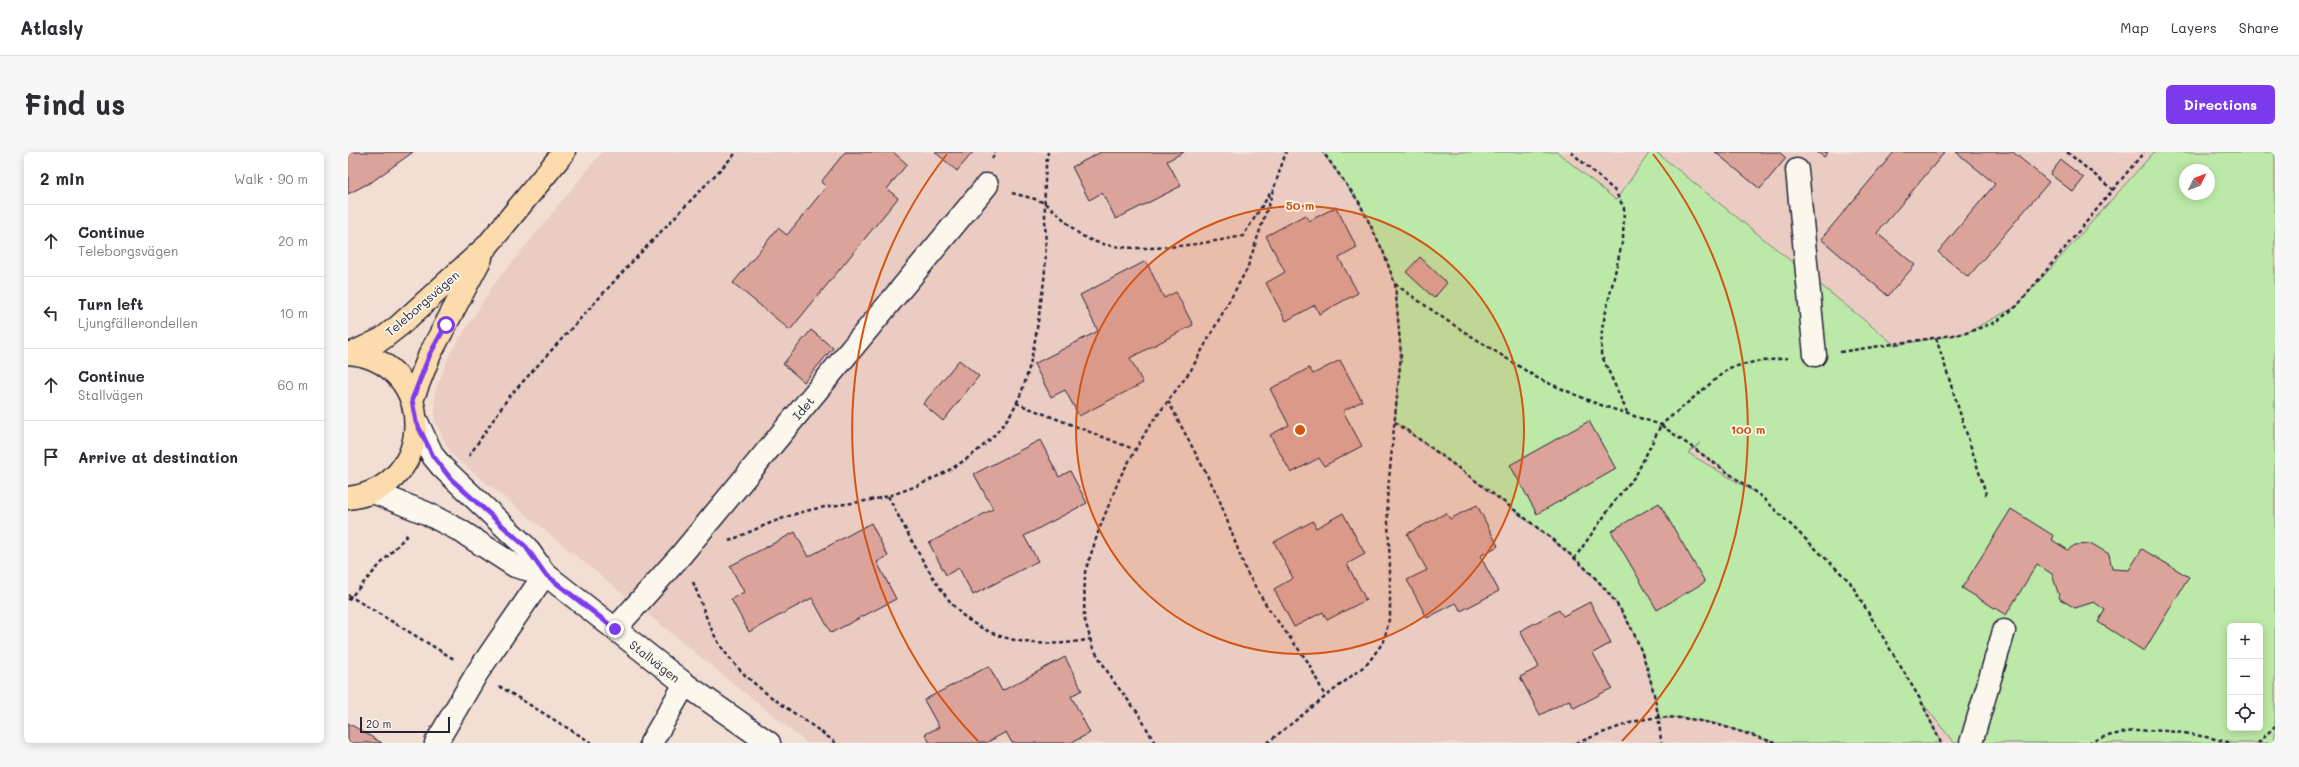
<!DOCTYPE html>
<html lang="en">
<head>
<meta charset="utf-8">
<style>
  :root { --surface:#fff; --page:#f7f7f7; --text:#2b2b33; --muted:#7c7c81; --line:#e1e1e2; --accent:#7c3aed }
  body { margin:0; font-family:Mali,sans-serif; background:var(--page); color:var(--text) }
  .controls { position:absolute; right:12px; bottom:12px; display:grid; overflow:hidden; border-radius:6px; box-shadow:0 2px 10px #0003 }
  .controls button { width:36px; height:36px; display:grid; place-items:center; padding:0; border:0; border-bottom:1px solid var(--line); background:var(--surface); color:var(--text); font:20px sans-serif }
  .compass { position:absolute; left:1831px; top:12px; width:36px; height:36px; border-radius:50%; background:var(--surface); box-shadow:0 2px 10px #0003; rotate:47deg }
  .scale { position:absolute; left:12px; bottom:10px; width:90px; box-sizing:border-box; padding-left:4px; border:2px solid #22223b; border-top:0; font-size:11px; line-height:14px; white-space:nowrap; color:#22223b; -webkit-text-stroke:3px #fbf7ec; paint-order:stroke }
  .stop { position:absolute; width:12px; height:12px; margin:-9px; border:3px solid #7c3aed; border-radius:50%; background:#fff }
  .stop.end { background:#7c3aed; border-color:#fff; box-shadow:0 1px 4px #0008 }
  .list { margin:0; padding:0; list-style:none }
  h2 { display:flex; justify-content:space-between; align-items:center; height:52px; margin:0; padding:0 16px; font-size:17px }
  h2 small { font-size:13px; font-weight:400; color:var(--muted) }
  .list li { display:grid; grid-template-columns:26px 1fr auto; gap:12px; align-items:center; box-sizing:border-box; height:72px; padding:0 16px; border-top:1px solid var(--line) }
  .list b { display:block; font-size:15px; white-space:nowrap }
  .list p { margin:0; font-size:13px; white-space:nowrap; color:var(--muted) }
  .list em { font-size:13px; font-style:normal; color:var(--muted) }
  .icon { flex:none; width:22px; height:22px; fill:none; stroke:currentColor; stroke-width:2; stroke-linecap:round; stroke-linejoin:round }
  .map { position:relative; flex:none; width:1927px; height:591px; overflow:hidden; border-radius:6px }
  header { display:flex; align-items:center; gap:24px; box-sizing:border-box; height:56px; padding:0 20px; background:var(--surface); border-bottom:1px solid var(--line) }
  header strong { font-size:19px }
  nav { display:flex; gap:22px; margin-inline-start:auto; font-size:14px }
  .intro { display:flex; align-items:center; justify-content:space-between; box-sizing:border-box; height:96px; padding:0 24px }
  h1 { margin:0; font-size:28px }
  .button { padding:10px 18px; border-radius:6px; background:var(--accent); color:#fff; font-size:14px; font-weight:700 }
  main { display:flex; gap:24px; padding:0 24px }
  aside { flex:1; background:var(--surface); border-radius:6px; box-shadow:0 2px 10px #0003 }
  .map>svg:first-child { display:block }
  .built { fill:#ebccc2; fill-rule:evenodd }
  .green { fill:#bce9a7; stroke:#6f8671; fill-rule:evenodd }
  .building { fill:#dca39a; stroke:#22223b }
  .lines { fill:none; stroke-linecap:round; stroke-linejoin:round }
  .minor-casing { stroke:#22223b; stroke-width:25 }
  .major-casing { stroke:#22223b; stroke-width:25 }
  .path { stroke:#22223b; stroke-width:2.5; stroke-dasharray:4 3; stroke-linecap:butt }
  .minor { stroke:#fbf7ec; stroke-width:22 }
  .major { stroke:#fcdcac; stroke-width:22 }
  .route { stroke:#7c3aed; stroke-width:5 }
  .ring { fill:none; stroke:#d45411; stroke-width:2 }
  .labels { text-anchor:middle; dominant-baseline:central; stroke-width:3.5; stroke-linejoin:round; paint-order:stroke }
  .street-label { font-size:12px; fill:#22223b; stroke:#fbf7ec }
  .centre { fill:#d45411; stroke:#fbf7ec; stroke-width:2 }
  .ring-label { font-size:12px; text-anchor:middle; font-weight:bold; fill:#d45411; stroke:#fbf7ec; stroke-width:3.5; stroke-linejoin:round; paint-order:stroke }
</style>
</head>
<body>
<header>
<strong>Atlasly</strong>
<nav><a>Map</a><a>Layers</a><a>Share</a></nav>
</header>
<div class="intro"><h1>Find us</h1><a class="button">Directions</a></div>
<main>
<aside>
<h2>2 min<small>Walk · 90 m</small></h2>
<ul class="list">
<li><svg class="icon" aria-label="ahead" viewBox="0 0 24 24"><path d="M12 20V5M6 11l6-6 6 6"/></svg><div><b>Continue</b><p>Teleborgsvägen</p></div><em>20 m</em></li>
<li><svg class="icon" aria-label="left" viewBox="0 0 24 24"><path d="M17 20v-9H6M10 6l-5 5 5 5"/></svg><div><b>Turn left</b><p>Ljungfällerondellen</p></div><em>10 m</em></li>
<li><svg class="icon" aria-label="ahead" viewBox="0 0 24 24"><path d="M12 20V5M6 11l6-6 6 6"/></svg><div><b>Continue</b><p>Stallvägen</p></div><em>60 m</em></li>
<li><svg class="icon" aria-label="arrive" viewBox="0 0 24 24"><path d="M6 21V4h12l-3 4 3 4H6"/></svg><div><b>Arrive at destination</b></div></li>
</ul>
</aside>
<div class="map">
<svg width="1927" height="591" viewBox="0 0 1927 591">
  <rect width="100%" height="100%" fill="#f2ded3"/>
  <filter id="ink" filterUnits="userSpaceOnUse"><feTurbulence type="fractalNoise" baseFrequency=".025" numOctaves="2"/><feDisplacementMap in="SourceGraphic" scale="8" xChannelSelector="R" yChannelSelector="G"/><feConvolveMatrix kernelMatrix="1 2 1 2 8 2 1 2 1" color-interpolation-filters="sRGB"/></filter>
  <g filter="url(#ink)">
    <!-- built -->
    <path class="built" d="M 254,0 L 1927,0 L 1927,591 L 459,591 L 103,302 L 87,269 L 87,240 L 101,204 L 144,135 ZM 1837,18 L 1861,18 L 1861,42 L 1837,42 ZM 1882,474 L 1912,474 L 1912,576 L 1882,576 Z"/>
    <!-- green -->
    <path class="green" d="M 974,0 L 1209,0 L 1268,48 L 1302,0 L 1308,0 L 1547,193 L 1618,181 L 1669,154 L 1806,0 L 1927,0 L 1927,591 L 1606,591 L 1573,549 L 1593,591 L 1428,591 L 1370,572 L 1330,565 L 1312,567 C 1304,536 1297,501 1281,472 C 1255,424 1206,389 1163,356 C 1125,327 1086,298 1047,270 L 1053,203 L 1047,132 L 1035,99 L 1011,50 ZM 1837,18 L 1861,18 L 1861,42 L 1837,42 ZM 1352,291 L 1346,296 L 1408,341 L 1340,301 ZM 1882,474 L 1912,474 L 1912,576 L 1882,576 Z"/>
    <!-- building -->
    <g class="building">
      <polygon points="0,0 65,0 25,29 0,42"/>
      <polygon points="497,0 545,0 559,12 539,37 550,46 442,178 385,131 430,76 439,83 478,35 473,30"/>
      <polygon points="587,0 625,0 609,19"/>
      <polygon points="753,0 836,0 819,9 833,34 768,67 754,41 741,48 724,15"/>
      <polygon points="1367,0 1431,0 1438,6 1412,37"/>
      <polygon points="1469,0 1480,0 1476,5"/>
      <polygon points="1546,0 1597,0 1529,81 1567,113 1540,144 1473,87"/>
      <polygon points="1608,0 1665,0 1701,30 1620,125 1590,100 1647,32"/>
      <polygon points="1713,8 1736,26 1725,40 1702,22"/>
      <polygon points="988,55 1009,96 991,106 1010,141 971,162 967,153 938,169 918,131 937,120 918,84 957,63 961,69"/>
      <polygon points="1072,105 1099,131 1086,146 1058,120"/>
      <polygon points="798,109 816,146 828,140 845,173 782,206 795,231 731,264 717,238 703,245 686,212 750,179 732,143"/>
      <polygon points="463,178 485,196 456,230 435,212"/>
      <polygon points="611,208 631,224 595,269 575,252"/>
      <polygon points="992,208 1014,249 995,259 1014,294 976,314 971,306 943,321 922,283 941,273 922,237 961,216 965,222"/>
      <polygon points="1241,269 1268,317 1189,362 1162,313"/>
      <polygon points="692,288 711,325 722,319 739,351 676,384 690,409 625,443 611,416 598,423 581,391 645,357 626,322"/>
      <polygon points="1311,351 1357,430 1309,458 1263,379"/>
      <polygon points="1129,353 1150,394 1132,404 1151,439 1113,459 1108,451 1079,466 1059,428 1079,418 1059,382 1098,361 1102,367"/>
      <polygon points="1663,357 1706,384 1704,388 1720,398 1727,393 1744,392 1761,402 1764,417 1781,418 1794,397 1841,425 1796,499 1750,470 1757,458 1746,450 1727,456 1712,447 1704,422 1689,412 1658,463 1614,436"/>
      <polygon points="995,361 1017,402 999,412 1018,448 979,468 975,460 946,475 926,437 945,426 926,390 965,369 968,376"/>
      <polygon points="523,371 540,404 529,410 548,447 483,481 464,446 401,480 383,447 396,440 382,414 447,380 460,405"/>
      <polygon points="1242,450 1263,491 1245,501 1264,536 1226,556 1221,548 1192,563 1172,525 1191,515 1172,479 1211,458 1215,464"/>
      <polygon points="717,505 734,538 723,544 742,581 723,591 664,591 658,580 638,591 582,591 577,582 591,575 576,548 641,514 654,539"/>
      <polygon points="0,571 34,591 0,591"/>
    </g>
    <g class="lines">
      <!-- minor casing -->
      <g class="minor-casing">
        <g id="minor">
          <polyline points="1449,18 1467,203"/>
          <polyline points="69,270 85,304 94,315 178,395 197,422 337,532 421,591"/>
          <polyline points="25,340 78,361 111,378 167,414 197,422"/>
          <polyline points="267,477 333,403 639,33"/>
          <polyline points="88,591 129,521 197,422"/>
          <polyline points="303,591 337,532"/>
          <polyline points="1623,591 1656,479"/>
        </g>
      </g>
      <!-- major casing -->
      <g class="major-casing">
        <g id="major">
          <path d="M 0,201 C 89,208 91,335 0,346"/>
          <polyline points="5,201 34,187 52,173 139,94 216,0"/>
          <polyline points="64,248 82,202 133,106"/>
        </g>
      </g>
      <!-- path -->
      <g class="path">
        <polyline points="1223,0 1267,39 1276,56 1275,87 1254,176 1253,202 1279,260"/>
        <polyline points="1719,0 1765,38"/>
        <polyline points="644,7 647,0"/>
        <path d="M 664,41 C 674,44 688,46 696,51 C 710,59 720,74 733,83 C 770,107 853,92 895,84 L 923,40"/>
        <polyline points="1047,132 1098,168 1191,227 1247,251 1313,273 1381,216 1406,210 1440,206"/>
        <polyline points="1588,186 1639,345"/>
        <polyline points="1492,200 1618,181 1648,170 1669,154 1796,0"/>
        <polyline points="820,249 870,344 898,419 920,456 960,510 977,544"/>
        <polyline points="668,251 788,298"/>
        <path d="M 1047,270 C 1087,298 1125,327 1164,356 C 1206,389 1256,424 1281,472 C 1299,505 1311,554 1313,591"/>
        <polyline points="121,304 160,246 282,112 389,0"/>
        <path d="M 540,344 C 557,376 591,445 618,466 C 654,493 700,496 743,487"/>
        <path d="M 381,389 C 404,379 429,367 454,360 C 482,352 512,352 540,344 C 586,330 638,303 663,261 C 684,228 689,174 695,136 C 702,90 692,45 700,0"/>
        <polyline points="1226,407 1269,346 1288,323 1313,273 1414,345 1502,430 1572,547 1593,591"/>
        <path d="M 345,430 C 355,454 361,479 377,500 C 405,539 451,562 488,591"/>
        <polyline points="0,443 106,507"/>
        <polyline points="0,448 60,382"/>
        <polyline points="151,534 244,591"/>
        <polyline points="807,591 790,561 766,530 745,496 736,465 737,420 752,375 772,325 800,276 843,218 899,117 938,0"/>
        <polyline points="919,591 1020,511 1036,489 1042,463 1042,415 1039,348 1053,203 1047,132 1035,99 1011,50 975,0"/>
        <path d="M 1228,591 C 1247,584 1266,576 1285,570 C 1333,556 1383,577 1428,591"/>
        <path d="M 1740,591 C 1788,570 1835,579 1884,591"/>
        <polyline points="1910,591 1927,574"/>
      </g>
      <!-- minor -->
      <use href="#minor" class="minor"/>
      <!-- major -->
      <use href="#major" class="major"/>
    </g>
  </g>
  <g class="lines" filter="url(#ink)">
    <!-- route -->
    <polyline class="route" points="98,173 82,202 64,248 68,270 85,304 103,327 178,395 197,422 267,477"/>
  </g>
  <!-- distance rings -->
  <circle cx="952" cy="278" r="224" fill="#d45411" fill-opacity=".12"/>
  <g class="ring">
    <circle cx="952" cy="278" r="224"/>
    <path d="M630 589A448 448 0 0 1 599 2M1305 2A448 448 0 0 1 1274 589"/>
  </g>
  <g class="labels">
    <!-- street labels -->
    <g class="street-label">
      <text transform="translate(74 151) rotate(-41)">Teleborgsvägen</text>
      <text transform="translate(455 256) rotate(-50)">Idet</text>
      <text transform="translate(307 509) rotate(38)">Stallvägen</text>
    </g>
  </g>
  <circle cx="952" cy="278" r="6" class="centre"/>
  <g class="ring-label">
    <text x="952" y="58">50 m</text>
    <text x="1400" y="282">100 m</text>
  </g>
</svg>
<div class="controls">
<button>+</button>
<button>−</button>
<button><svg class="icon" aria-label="locate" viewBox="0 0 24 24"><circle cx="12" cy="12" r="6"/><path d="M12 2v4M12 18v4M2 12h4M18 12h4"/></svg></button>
</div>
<svg class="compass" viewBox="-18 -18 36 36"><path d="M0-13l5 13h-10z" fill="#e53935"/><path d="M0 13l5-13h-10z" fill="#7c7c81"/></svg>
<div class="scale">20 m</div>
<div class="stop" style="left:98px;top:173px"></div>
<div class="stop end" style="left:267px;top:477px"></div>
</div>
</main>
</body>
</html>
